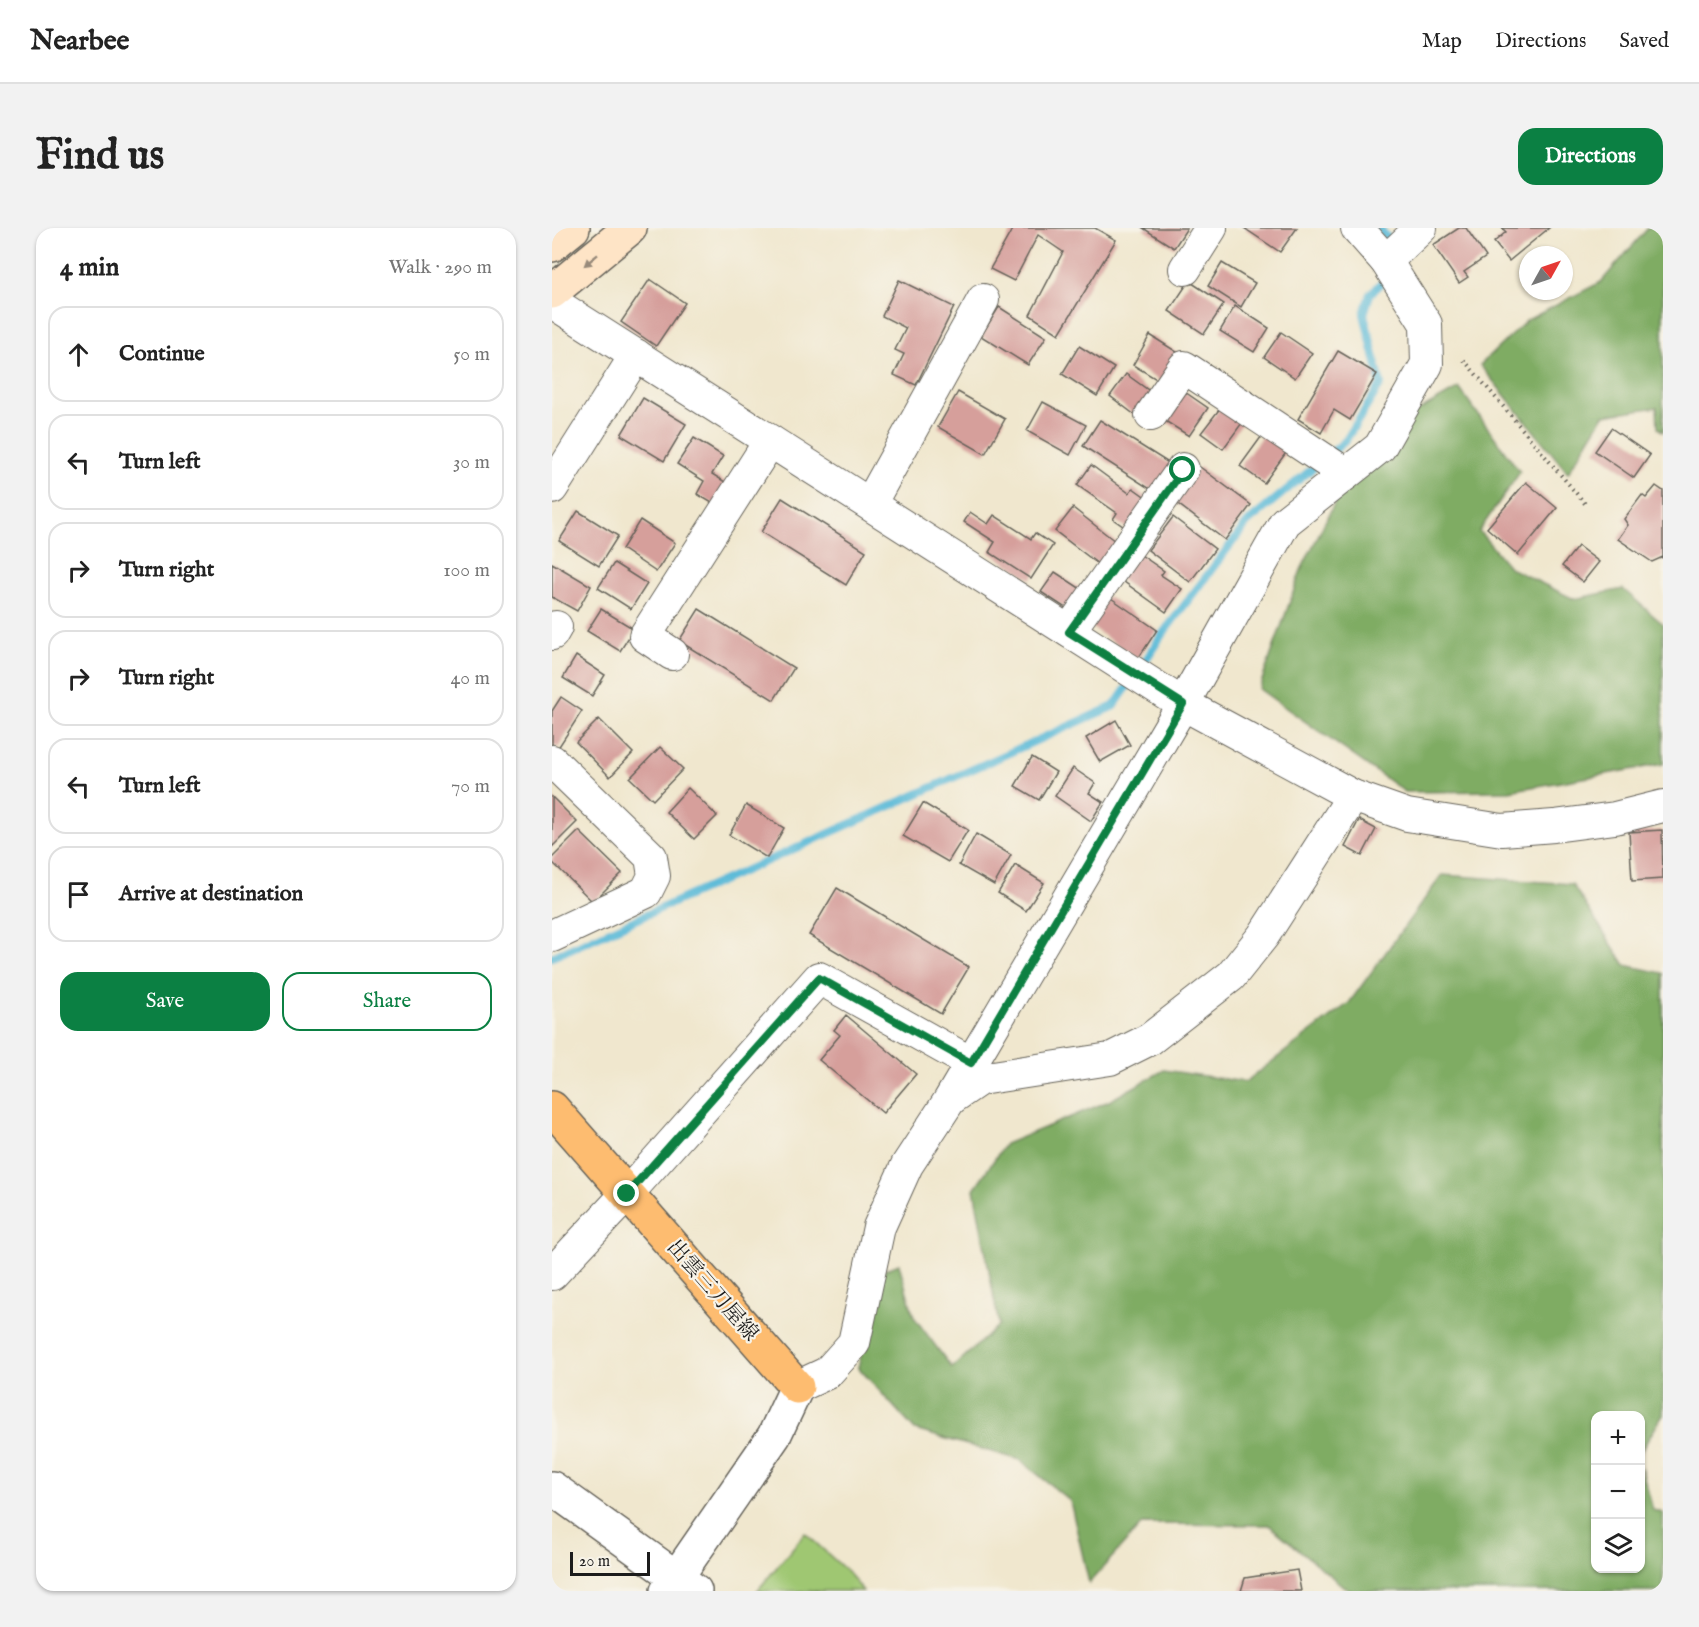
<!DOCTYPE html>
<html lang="en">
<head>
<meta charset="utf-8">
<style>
  :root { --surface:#fff; --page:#f2f2f2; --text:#222; --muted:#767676; --line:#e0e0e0; --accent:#0b8043 }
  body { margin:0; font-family:"IM FELL English","Noto Serif JP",serif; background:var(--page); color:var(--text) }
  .controls { position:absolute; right:18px; bottom:18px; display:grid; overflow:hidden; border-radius:12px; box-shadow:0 2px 4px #0004 }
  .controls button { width:54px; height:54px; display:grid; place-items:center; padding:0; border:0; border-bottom:2px solid var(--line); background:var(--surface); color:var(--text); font:30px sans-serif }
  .compass { position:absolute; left:967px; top:18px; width:54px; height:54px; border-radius:50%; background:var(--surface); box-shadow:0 2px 4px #0004; rotate:50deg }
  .scale { position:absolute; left:18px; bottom:15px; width:80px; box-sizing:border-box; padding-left:6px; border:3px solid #1c1c1c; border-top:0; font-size:16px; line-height:21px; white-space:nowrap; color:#1c1c1c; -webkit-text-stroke:4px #f7f3e8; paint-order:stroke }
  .stop { position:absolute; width:18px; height:18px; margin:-14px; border:4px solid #0b8043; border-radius:50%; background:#fff }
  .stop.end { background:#0b8043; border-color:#fff; box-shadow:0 2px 6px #0008 }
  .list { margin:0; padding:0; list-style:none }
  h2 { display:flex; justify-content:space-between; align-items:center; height:78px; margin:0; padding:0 24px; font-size:26px }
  h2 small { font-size:20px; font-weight:400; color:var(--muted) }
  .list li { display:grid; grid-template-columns:39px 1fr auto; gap:18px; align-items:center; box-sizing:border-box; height:96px; margin:0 12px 12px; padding:0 12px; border:2px solid var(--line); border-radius:18px }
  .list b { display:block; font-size:22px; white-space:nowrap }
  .list em { font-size:20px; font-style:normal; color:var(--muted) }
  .actions { display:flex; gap:12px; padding:18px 24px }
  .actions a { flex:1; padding:14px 0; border:2px solid var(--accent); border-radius:18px; text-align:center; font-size:21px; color:var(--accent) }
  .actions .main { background:var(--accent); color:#fff }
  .icon { flex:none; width:33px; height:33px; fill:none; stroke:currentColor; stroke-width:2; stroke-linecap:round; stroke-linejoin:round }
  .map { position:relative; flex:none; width:1111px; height:1363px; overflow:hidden; border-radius:18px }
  header { display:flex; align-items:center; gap:36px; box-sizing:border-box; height:84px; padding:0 30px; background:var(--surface); border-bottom:2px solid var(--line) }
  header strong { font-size:28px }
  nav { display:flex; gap:33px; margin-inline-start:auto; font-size:21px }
  .intro { display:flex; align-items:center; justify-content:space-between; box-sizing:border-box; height:144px; padding:0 36px }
  h1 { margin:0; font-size:42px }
  .button { padding:15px 27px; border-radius:18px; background:var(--accent); color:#fff; font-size:21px; font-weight:700 }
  main { display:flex; gap:36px; padding:0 36px }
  aside { flex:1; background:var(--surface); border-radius:18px; box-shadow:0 2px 4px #0004 }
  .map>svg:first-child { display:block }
  .green { fill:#9fc772; stroke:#5e7247; stroke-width:1.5 }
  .forest { fill:#7fac64; stroke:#4e6440; stroke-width:1.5 }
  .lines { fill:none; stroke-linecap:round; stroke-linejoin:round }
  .stream { stroke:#5abad8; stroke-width:8 }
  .building { fill:#d69f9b }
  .minor-casing { stroke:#66635a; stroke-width:34 }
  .tertiary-casing { stroke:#66635a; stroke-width:36 }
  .secondary-casing { stroke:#66635a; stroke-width:36 }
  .primary-casing { stroke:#66635a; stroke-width:36 }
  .path { stroke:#66635a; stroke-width:4; stroke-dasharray:1.5 4.5; stroke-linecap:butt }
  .minor { stroke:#fff; stroke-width:32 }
  .tertiary { stroke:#fff; stroke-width:33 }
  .secondary { stroke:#fee4c6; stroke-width:33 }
  .primary { stroke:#fdbc70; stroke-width:33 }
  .oneway { fill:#988a7a }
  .route { stroke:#0b8043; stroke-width:8 }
  .labels { text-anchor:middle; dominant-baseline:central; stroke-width:4.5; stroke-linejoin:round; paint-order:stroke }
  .street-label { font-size:21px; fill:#1c1c1c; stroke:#f7f3e8 }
</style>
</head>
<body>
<header>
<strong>Nearbee</strong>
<nav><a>Map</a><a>Directions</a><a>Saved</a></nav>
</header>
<div class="intro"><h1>Find us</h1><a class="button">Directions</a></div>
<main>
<aside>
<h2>4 min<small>Walk · 290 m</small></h2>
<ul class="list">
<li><svg class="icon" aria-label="ahead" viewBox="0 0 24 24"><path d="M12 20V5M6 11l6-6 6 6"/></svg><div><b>Continue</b></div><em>50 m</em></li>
<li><svg class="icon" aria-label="left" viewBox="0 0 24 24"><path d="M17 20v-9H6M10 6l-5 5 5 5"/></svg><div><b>Turn left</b></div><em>30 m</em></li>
<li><svg class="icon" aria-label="right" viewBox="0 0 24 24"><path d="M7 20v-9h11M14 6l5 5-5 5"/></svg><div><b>Turn right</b></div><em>100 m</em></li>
<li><svg class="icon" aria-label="right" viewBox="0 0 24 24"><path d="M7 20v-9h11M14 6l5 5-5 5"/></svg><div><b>Turn right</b></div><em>40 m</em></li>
<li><svg class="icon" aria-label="left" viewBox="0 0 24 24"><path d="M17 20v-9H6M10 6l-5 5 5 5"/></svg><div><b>Turn left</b></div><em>70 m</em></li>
<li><svg class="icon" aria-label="arrive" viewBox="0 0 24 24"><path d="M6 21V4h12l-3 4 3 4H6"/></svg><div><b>Arrive at destination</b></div></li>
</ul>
<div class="actions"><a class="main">Save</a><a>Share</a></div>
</aside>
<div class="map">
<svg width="1111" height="1363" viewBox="0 0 1111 1363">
  <rect width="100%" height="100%" fill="#f7f3e8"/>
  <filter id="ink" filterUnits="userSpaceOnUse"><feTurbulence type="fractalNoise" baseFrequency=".0167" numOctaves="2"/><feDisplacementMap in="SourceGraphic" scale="12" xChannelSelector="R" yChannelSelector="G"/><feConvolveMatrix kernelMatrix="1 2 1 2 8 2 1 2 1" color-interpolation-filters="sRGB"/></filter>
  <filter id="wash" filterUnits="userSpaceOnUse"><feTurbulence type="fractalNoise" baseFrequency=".008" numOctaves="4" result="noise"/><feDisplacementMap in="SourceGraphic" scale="24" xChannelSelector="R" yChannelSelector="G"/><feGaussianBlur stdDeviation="1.35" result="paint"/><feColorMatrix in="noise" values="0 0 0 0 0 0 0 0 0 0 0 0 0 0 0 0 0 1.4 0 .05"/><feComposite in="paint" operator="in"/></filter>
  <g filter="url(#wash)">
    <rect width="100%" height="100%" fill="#f0e7ce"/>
    <!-- green -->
    <polygon class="green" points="253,1305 297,1345 311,1363 205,1363"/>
    <!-- forest -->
    <g class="forest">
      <polygon points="1096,0 1111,0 1111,204 1106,200 1105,179 1052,187 1016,245 928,137 975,92 1049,54"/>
      <polygon points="907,160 968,244 927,303 958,340 1022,371 1071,361 1111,396 1111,536 957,563 853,564 707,461 749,342 785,270 859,187"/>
      <polygon points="890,647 1020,656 1073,737 1111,745 1111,1187 1089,1223 1088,1188 1044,1188 1044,1340 1088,1340 1089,1239 1101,1282 1111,1285 1111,1363 797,1363 717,1297 590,1296 537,1355 518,1273 468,1232 363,1202 306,1139 332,1042 347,1036 362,1089 400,1140 447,1097 422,961 453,916 557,873 612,842 693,854 797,775"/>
    </g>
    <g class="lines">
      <!-- stream -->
      <g class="stream">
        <polyline points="827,0 842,17"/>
        <polyline points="777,227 794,212 829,156 812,86 818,66 836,49"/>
        <polyline points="588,441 609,408 695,295 767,235"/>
        <polyline points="0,729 562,478 580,452"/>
      </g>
    </g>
    <g id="blocks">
      <!-- building -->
      <g class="building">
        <polygon points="461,0 543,0 564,12 507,106 478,87 511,24 486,7 462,53 438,41"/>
        <polygon points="591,0 635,0 622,20"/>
        <polygon points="692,0 745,0 728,24"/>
        <polygon points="907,0 914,0 934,29 912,44 916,49 907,55 881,17"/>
        <polygon points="950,0 997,0 957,33 942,14 954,4"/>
        <polygon points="670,35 703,55 689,79 656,58"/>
        <polygon points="98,51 133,75 104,118 69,94"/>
        <polygon points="347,52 402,79 364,157 342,147 352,126 343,122 354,100 330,88"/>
        <polygon points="637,53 672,76 652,106 617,83"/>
        <polygon points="683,78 717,100 702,124 668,103"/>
        <polygon points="447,79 494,109 476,137 429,108"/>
        <polygon points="729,104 760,125 743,150 712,129"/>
        <polygon points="598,107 628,126 611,155 581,137"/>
        <polygon points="527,118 562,140 545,168 510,146"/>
        <polygon points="786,123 825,146 798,192 782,182 769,205 746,191"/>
        <polygon points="574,146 603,167 587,190 558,168"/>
        <polygon points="630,162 656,180 637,208 610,191"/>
        <polygon points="406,164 453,191 433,226 386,199"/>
        <polygon points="91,170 134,196 112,233 69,207"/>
        <polygon points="491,174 534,197 518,227 475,203"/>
        <polygon points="669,179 690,195 671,221 649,205"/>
        <polygon points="548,192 623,239 606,266 531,218"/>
        <polygon points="1059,200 1098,227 1082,250 1043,223"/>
        <polygon points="712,205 736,222 712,255 688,238"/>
        <polygon points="142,210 171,228 160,246 178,257 165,278 145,266 152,253 125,236"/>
        <polygon points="539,237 577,265 581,260 599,273 578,303 561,291 565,285 525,257"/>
        <polygon points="648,239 699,277 673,312 622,273"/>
        <polygon points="974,254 1005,280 966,327 935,300"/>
        <polygon points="1104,258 1111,263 1111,329 1100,334 1066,311 1076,297 1072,291 1090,267 1094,270"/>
        <polygon points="230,270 314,323 294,357 209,304"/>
        <polygon points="521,280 568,317 550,339 503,303"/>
        <polygon points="26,283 66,308 47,338 7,313"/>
        <polygon points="418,284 436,296 442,287 479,311 483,305 501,317 479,351 437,324 443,314 412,294"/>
        <polygon points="621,289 663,321 638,354 596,322"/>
        <polygon points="88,292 123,315 104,344 70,321"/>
        <polygon points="1026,318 1047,334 1031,354 1010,338"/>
        <polygon points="586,325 612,343 609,347 630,361 614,384 568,351"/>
        <polygon points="0,335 39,358 25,383 0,369"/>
        <polygon points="62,335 95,356 79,381 46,360"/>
        <polygon points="503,344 529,361 515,381 489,364"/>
        <polygon points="556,368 605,402 586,431 536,397"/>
        <polygon points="49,381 82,401 68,423 35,403"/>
        <polygon points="147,381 242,440 222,472 127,413"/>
        <polygon points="24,428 53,447 40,468 11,450"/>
        <polygon points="9,469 30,483 6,520 0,516 0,483"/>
        <polygon points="47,491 81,525 58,549 24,514"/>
        <polygon points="564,492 578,517 548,534 534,510"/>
        <polygon points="108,519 131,541 101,572 78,550"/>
        <polygon points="480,529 504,544 487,572 463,558"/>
        <polygon points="521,540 543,555 537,565 551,574 539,593 503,568"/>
        <polygon points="136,560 165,588 142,611 114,584"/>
        <polygon points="0,569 25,594 0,619"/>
        <polygon points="371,575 416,602 396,634 351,608"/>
        <polygon points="194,577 232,600 215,630 177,607"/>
        <polygon points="807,592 824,601 810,628 793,619"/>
        <polygon points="1110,602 1111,651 1080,653 1077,604"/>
        <polygon points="27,603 70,645 41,674 0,634 0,630"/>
        <polygon points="424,606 459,627 442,657 407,637"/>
        <polygon points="463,637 492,655 474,683 446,665"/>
        <polygon points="285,660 417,739 389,786 257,707"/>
        <polygon points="294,787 364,846 331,885 267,832 288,807 282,802"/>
        <polygon points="745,1342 749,1363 689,1363 693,1350"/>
      </g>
    </g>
  </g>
  <g filter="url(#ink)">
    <use href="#blocks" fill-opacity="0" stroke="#66635a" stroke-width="1.5"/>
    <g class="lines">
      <!-- minor casing -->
      <g class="minor-casing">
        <g id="minor">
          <polyline points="834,33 869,0"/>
          <polyline points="633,41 659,0"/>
          <polyline points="0,74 631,476 801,568 855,587 950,602 1002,598 1063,590 1111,578"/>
          <polyline points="599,187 632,139 794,246"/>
          <polyline points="0,260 84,127"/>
          <polyline points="318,276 431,72"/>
          <polyline points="517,403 631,241"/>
          <polyline points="0,406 4,399"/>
          <polyline points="120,426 93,408 218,213"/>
          <polyline points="0,533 99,629 102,648 94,664 0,708"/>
          <polyline points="400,870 428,851 558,831 598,811 679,748 711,708 801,568"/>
          <polyline points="0,1046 75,966 267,750 419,835"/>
          <polyline points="245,1159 275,1145 302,1115 327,999 355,937 397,873 631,476 733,294 828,219 875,136 874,96 834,33 805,0"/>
        </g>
      </g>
      <!-- tertiary casing -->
      <g class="tertiary-casing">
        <g id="tertiary">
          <polyline points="0,1260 143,1363"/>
          <polyline points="115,1363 222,1208 245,1159"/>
        </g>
      </g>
      <!-- secondary casing -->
      <g class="secondary-casing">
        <g id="secondary">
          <polyline points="0,17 21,0"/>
          <polyline points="0,64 78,0"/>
        </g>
      </g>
      <!-- primary casing -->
      <g class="primary-casing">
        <polyline id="primary" points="0,880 245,1159"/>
      </g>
      <!-- path -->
      <polyline class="path" points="912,132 1035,278"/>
      <!-- minor -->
      <use href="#minor" class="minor"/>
      <!-- tertiary -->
      <use href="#tertiary" class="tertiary"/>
      <!-- secondary -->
      <use href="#secondary" class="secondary"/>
      <!-- primary -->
      <use href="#primary" class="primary"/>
    </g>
    <!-- one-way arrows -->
    <defs><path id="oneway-solid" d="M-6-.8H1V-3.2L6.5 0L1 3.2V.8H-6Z" transform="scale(1.5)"/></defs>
    <use class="oneway" href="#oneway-solid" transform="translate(39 32) rotate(141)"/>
  </g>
  <g class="lines" filter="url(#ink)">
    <!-- route -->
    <polyline class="route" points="75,966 267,750 419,835 631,476 517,404 631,242"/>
  </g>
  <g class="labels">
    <!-- street labels -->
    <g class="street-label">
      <text transform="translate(160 1063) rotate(49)">出雲三刀屋線</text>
    </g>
  </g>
</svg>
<div class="controls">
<button>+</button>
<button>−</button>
<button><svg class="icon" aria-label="layers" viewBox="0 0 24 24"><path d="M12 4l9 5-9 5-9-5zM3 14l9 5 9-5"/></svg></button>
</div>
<svg class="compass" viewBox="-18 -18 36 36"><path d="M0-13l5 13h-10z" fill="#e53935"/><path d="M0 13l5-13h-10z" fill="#767676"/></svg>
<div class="scale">20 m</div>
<div class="stop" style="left:631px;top:242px"></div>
<div class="stop end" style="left:75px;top:966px"></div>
</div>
</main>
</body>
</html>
